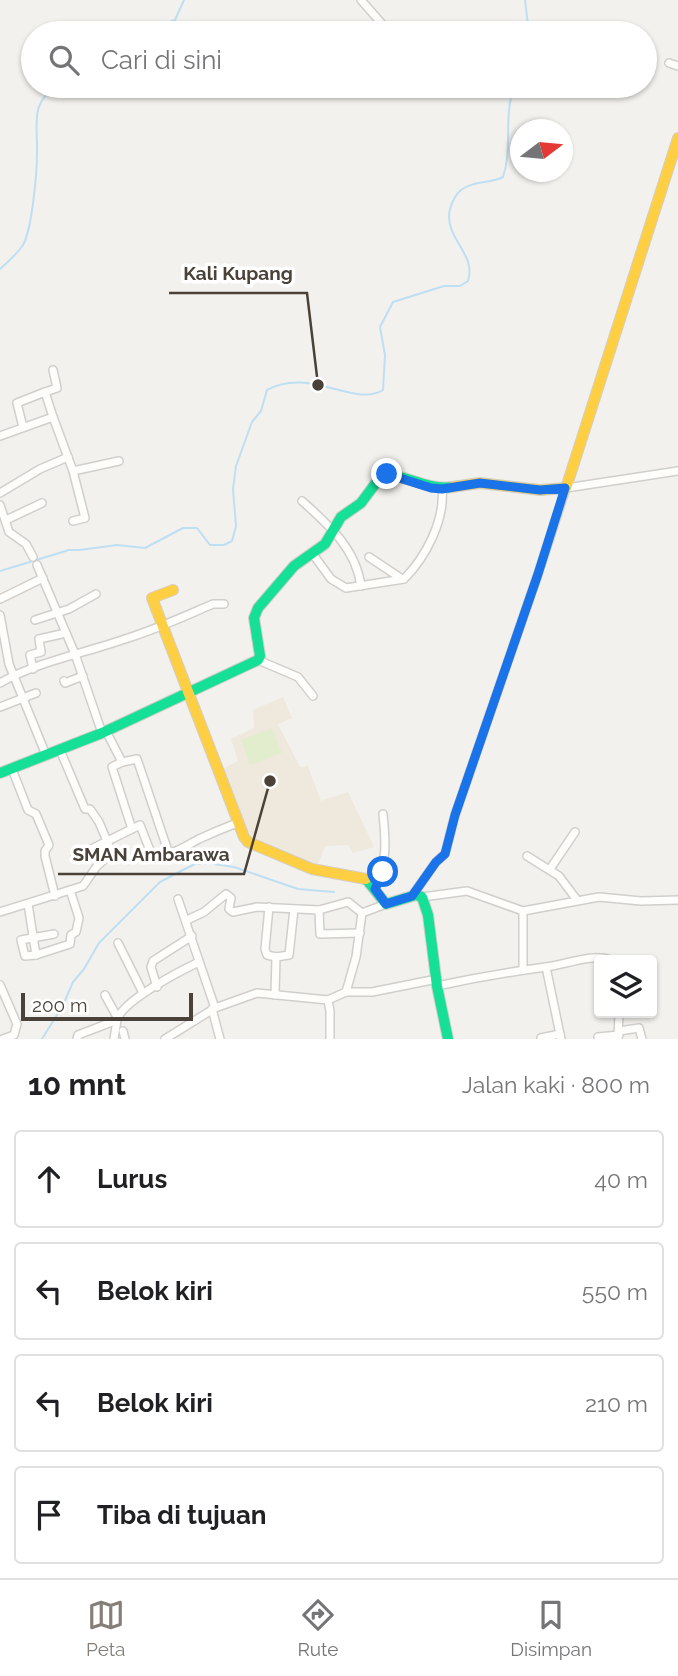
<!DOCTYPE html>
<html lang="id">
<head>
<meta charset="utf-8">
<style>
  :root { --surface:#fff; --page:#f6f6f6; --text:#202124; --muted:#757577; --line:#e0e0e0; --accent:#857f78 }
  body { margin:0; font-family:Raleway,sans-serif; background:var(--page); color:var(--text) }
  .controls { position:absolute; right:21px; bottom:21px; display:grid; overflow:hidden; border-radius:7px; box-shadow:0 2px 5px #0004 }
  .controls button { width:63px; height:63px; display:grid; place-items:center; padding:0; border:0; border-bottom:2px solid var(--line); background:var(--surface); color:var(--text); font:35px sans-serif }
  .compass { position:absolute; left:510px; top:119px; width:63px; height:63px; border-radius:50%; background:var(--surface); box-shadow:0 2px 5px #0004; rotate:74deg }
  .scale { position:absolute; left:21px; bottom:18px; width:172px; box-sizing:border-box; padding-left:7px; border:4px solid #4a4238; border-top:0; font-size:19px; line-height:24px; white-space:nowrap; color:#4a4238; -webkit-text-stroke:5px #fff; paint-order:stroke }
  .stop { position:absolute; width:21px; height:21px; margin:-16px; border:5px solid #1a73e8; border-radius:50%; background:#fff }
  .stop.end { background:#1a73e8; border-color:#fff; box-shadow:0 2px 7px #0008 }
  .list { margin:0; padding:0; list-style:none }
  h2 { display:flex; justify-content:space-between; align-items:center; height:91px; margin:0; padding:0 28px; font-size:30px }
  h2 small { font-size:23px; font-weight:400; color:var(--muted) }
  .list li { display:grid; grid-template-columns:46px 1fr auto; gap:21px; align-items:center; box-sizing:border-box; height:98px; margin:0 14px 14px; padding:0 14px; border:2px solid var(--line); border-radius:7px }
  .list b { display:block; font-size:26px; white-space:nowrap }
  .list em { font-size:23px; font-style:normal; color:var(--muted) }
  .icon { flex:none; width:38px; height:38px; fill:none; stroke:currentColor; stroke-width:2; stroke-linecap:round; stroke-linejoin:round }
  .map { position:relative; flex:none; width:678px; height:1039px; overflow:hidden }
  .search { position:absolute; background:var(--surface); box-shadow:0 2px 5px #0004; left:21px; right:21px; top:21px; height:77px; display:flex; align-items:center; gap:18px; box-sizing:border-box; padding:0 24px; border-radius:38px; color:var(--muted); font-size:26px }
  .sheet { height:539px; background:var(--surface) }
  nav { display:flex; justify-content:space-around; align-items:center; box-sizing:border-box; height:98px; border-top:2px solid var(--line); background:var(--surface); font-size:19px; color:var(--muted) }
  nav a { display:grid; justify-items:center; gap:4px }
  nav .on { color:var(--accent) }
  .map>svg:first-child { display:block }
  .education { fill:#eee8dd }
  .green { fill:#e2edce }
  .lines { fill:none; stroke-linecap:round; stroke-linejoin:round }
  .stream { stroke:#bedff2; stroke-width:2 }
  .street-casing { stroke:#d1cfcb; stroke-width:10 }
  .fast-casing { stroke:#d3cec5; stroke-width:12 }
  .slow-casing { stroke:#d3cec5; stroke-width:12 }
  .street { stroke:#fdfdfc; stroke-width:7 }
  .fast { stroke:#16e098; stroke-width:10 }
  .slow { stroke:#ffcf43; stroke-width:10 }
  .route { stroke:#1a73e8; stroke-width:9 }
  .leader { fill:none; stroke:#4a4238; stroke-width:2.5 }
  .callout-dot { fill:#4a4238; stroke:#fff; stroke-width:2.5 }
  .callout-label { font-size:19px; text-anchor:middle; font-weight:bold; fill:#4a4238; stroke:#fff; stroke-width:7; stroke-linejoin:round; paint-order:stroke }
</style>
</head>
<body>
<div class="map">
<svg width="678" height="1039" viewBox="0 0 678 1039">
  <rect width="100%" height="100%" fill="#f3f1ee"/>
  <!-- education -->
  <polygon class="education" points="283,697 292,718 278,724 300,767 308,766 321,801 348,792 374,847 353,853 348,845 325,846 318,864 301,859 254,839 237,813 222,769 238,761 231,739 254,728 253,710"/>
  <!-- green -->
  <polygon class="green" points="272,728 282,753 250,765 241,740"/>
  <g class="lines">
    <!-- stream -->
    <g class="stream">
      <polyline points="525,0 529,33"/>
      <polyline points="156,33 163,25 175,20 184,0"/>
      <path d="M 0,269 C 8,262 17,254 23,245 C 32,229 37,173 37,153 C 38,126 29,102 58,86"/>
      <path d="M 0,571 L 69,550 L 80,550 L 117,545 L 145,548 L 183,528 L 197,528 L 210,545 L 224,545 L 232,541 L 236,526 L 233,489 L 236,466 L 252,422 L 261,411 L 267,390 C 310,366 354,408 383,390 L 385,355 L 380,327 L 393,302 L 444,286 L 460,286 L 468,281 C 477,253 443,238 450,209 C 452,202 455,195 461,190 C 475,180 489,184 503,177 C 513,147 503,119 514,86"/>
      <polyline points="42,1039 63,1005 73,982 84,969 99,943 160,882 179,872 195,864 207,863 234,867 298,889 334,892"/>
    </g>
    <!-- street casing -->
    <g class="street-casing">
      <g id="street">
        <polyline points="361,0 390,33"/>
        <polyline points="669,63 678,66"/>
        <polyline points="45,392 57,388 53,370"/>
        <polyline points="23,427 17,403 45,392 53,417"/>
        <polyline points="0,436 53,417 73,471 85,518 73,521"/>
        <polyline points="73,471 119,461"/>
        <polyline points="0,493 40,469 68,457"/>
        <path d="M 302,501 C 329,525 356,549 361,586"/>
        <polyline points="0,505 9,532 26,544 33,557"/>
        <polyline points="6,520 42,503"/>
        <path d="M 312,553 L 331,579 L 346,588 L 404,579 C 426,557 445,520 442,489"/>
        <polyline points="369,557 402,579"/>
        <polyline points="37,565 75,654 102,733"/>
        <polyline points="0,599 43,578"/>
        <polyline points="0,615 9,664 46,755"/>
        <polyline points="35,620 69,609 96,594"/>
        <polyline points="258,660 298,677 313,696"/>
        <polyline points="33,669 30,655 41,652 39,639 66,633"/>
        <polyline points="64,681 65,683 83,676"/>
        <path d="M 0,683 C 39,661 86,653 128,638 C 157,629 185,616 213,604 L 224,604"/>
        <polyline points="0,707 36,693"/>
        <polyline points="106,731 122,762"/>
        <polyline points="12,769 28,810 36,814 49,845 45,851 45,856 55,896"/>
        <polyline points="132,829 112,767 122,762 137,759 169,854"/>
        <polyline points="527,856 559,876 577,900"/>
        <path d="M 75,857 L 140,825 L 151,853 C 174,856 180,849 199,839 C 212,833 224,828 237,823"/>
        <polyline points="550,869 575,832"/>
        <path d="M 375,889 C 387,863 386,842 383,814"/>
        <polyline points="412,896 436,862 445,854 455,815 538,574 566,488 678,471"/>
        <polyline points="422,897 467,891 523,911 599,897 641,901 678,900"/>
        <polyline points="178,899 215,1008"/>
        <polyline points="28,904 36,955 70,944 71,935 76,932 79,918 70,890"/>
        <polyline points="269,907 265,949 267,955 276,957"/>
        <polyline points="319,910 320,934 360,933"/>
        <polyline points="523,911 523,969"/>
        <polyline points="0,912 83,886 97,866 112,853 99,822 90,809 85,809 60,750"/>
        <polyline points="187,920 204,912 226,894 231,898 229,909 233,912 257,907 319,910 348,902 362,913"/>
        <polyline points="118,943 143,993"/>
        <polyline points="36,955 25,956 21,940 54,934"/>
        <polyline points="546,967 561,1039"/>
        <polyline points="0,985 17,1024 14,1035 3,1039"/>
        <path d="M 437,986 C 474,978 509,972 546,967 C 565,965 592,953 611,960"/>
        <polyline points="157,987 151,967 153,961 192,936"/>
        <polyline points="346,992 372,992 437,979"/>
        <polyline points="105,995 117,1017"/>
        <polyline points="275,995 276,957 289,955 294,909"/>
        <polyline points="328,1000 330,1011 330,1039"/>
        <polyline points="212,1009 220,1039"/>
        <polyline points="123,1031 125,1039"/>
        <polyline points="619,1031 639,1028 642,1039"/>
        <polyline points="598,1037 619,1035"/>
        <polyline points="541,1038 560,1034"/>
        <path d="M 77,1039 L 78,1035 L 117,1020 C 122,1001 180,971 199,962"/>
        <polyline points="114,1039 117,1020"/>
        <polyline points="165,1039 215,1008 257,993 328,1000 346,992 356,957 362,913 386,904"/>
        <polyline points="618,1039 619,1013"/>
      </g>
    </g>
    <!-- fast casing -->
    <g class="fast-casing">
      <g id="fast">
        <path d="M 0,773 L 102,733 L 258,660 L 260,656 L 254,618 L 258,608 L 294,566 L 325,544 L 341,517 L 361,503 L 381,476 C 406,473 427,491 452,487"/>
        <polyline points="366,879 386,904 416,895 422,897 428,915 437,986 448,1039"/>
      </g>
    </g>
    <!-- slow casing -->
    <g class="slow-casing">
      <g id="slow">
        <polyline points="452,487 480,483 540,490 566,488 678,138"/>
        <polyline points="173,590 152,598 244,837 248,842 312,869 366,879"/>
      </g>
    </g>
    <!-- street -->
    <use href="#street" class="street"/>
    <!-- fast -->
    <use href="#fast" class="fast"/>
    <!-- slow -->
    <use href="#slow" class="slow"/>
  </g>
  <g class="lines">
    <!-- route -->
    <polyline class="route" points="383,872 375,889 386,904 412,896 436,862 445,854 455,815 538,574 565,488 540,490 480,483 442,489 431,488 387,474"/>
  </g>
  <!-- callouts -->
  <path class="leader" d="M318 385L307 293H169M270 781L244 874H58"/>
  <g class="callout-dot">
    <circle cx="318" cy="385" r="7"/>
    <circle cx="270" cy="781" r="7"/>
  </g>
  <g class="callout-label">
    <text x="238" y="280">Kali Kupang</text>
    <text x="151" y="861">SMAN Ambarawa</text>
  </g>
</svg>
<div class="controls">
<button><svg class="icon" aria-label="layers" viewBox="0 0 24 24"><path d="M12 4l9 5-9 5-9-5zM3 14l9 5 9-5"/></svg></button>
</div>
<svg class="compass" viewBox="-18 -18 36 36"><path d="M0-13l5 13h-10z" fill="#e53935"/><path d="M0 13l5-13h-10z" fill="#757577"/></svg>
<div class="scale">200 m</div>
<div class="stop" style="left:383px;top:872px"></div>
<div class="stop end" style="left:387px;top:474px"></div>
<div class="search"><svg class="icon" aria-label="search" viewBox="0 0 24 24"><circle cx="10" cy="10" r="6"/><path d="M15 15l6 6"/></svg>Cari di sini</div>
</div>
<section class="sheet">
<h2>10 mnt<small>Jalan kaki · 800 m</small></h2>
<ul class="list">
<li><svg class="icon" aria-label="ahead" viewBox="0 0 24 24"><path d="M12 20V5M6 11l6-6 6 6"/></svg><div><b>Lurus</b></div><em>40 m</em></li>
<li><svg class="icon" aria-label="left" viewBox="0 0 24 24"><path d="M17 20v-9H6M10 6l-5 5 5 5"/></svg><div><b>Belok kiri</b></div><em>550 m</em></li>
<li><svg class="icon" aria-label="left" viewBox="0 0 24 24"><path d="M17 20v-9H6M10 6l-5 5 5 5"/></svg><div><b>Belok kiri</b></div><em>210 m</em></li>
<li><svg class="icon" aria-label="arrive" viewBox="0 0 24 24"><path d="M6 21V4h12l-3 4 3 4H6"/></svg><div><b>Tiba di tujuan</b></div></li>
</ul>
</section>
<nav>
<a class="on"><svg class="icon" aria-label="map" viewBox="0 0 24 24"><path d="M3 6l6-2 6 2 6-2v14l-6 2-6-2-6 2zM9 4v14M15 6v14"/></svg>Peta</a>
<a><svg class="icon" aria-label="directions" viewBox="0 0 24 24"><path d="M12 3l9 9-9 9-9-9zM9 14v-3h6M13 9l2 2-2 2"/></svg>Rute</a>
<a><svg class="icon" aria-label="saved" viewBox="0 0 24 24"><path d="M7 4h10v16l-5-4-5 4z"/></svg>Disimpan</a>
</nav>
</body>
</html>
